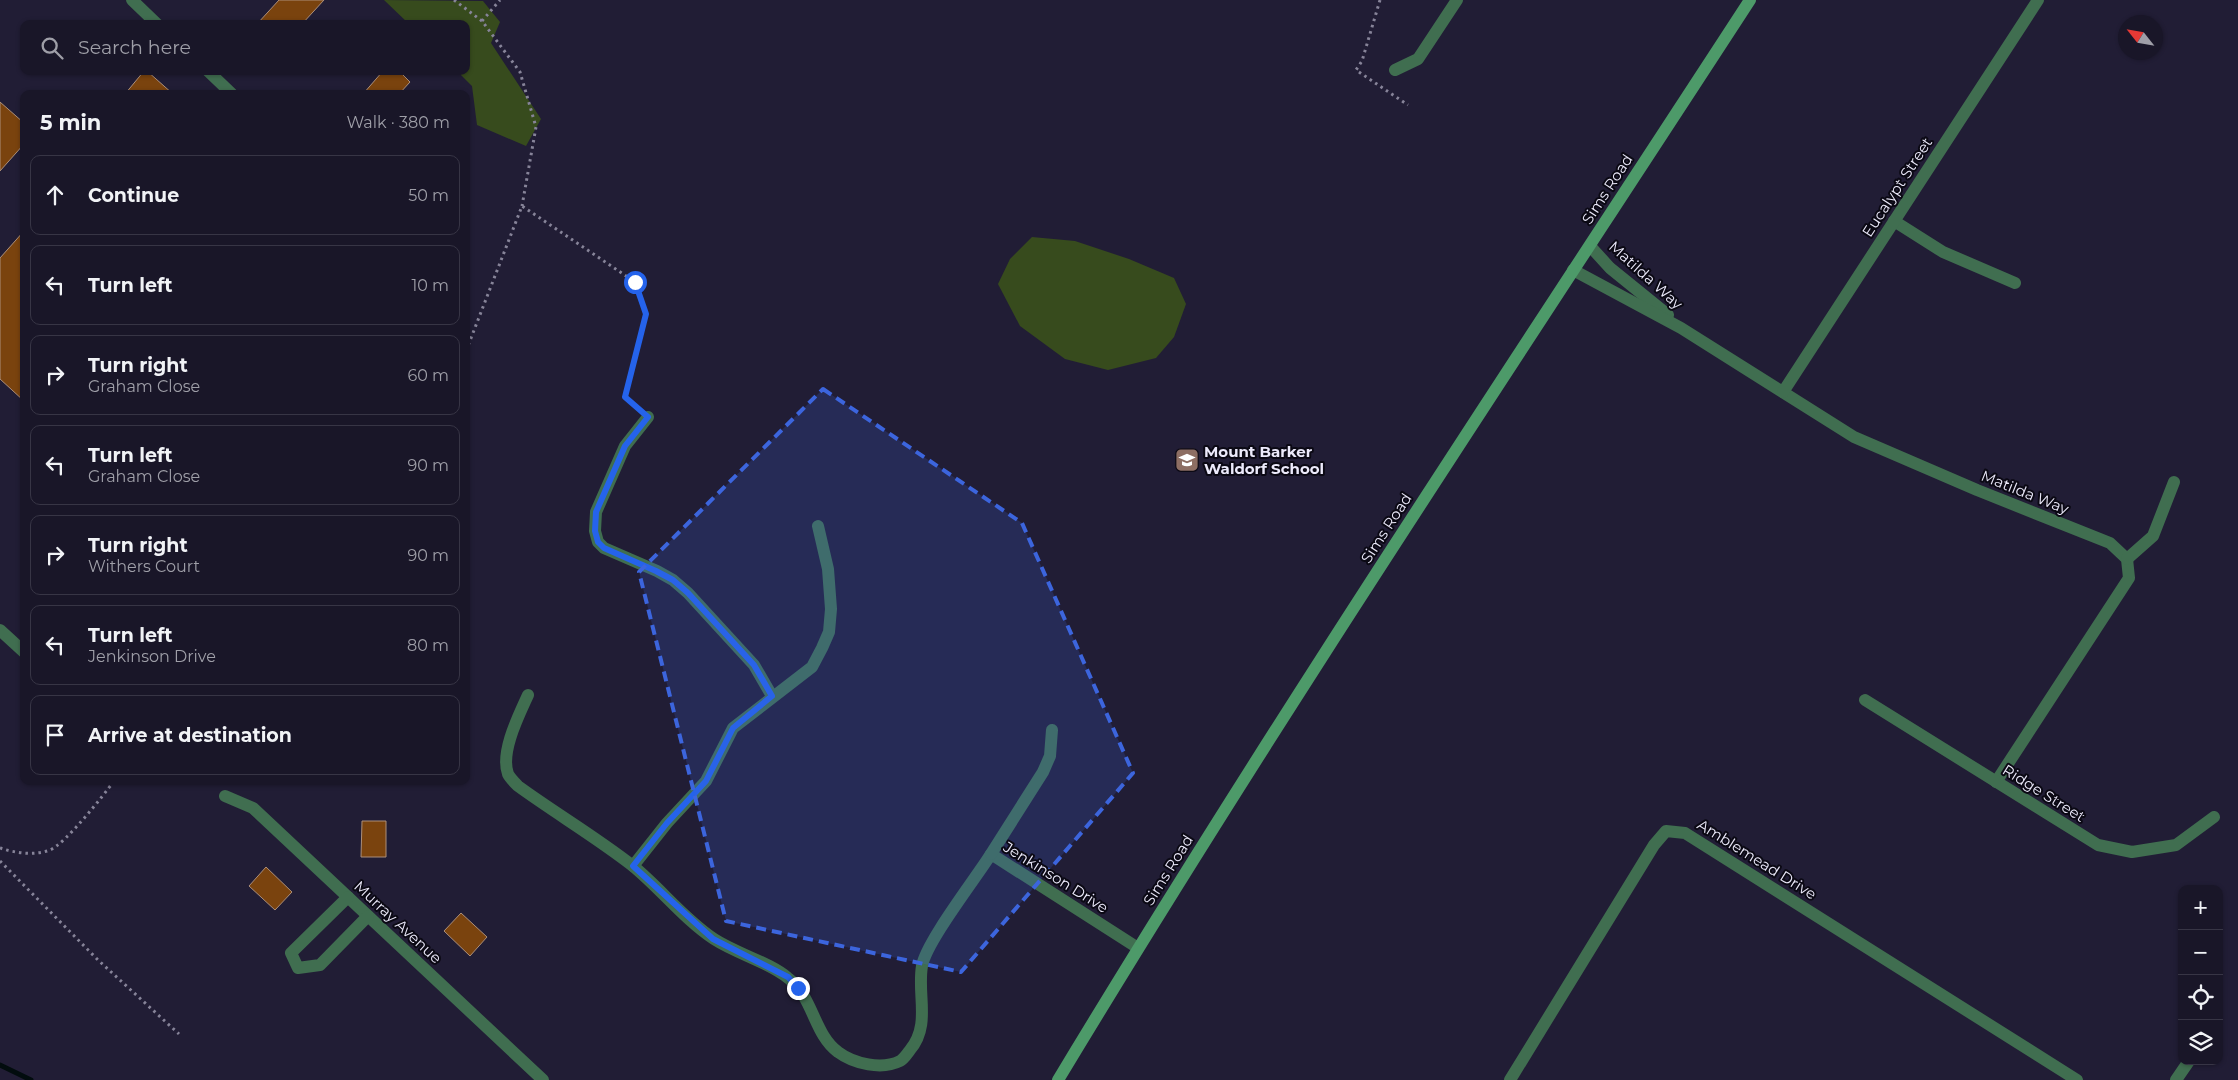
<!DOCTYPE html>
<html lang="en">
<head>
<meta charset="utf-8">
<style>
  :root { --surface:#191628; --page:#262334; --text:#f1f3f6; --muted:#9f9fa8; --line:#373545 }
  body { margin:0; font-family:Montserrat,sans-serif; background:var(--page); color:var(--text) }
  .controls { position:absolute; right:15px; bottom:15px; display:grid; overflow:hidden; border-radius:10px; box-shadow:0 1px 4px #0004 }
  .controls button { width:45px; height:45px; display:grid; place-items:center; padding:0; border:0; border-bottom:1px solid var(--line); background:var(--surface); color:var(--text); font:25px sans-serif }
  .compass { position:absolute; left:2118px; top:15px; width:45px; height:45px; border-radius:50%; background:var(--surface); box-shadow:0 1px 4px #0004; rotate:301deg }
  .stop { position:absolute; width:15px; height:15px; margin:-11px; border:4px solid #2563eb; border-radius:50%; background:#fff }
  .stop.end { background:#2563eb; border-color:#fff; box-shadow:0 1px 5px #0008 }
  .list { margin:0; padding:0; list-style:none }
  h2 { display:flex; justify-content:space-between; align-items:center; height:65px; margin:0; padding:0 20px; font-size:21px }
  h2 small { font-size:16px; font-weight:400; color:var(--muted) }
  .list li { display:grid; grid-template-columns:32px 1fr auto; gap:15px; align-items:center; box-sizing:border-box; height:80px; margin:0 10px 10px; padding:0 10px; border:1px solid var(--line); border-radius:10px }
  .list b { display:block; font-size:19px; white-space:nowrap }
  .list p { margin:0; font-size:16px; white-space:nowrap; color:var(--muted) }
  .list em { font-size:16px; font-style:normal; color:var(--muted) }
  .icon { flex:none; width:28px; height:28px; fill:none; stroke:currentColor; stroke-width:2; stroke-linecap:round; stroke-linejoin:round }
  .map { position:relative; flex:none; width:2238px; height:1080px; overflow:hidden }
  .search { position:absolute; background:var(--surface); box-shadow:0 1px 4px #0004; left:20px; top:20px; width:450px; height:55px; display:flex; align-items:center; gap:12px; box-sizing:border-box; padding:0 18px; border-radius:10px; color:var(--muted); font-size:19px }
  .panel { position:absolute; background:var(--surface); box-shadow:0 1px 4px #0004; left:20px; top:90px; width:450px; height:695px; border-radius:10px }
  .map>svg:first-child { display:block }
  .green { fill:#374b1d }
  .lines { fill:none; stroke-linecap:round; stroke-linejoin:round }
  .stream { stroke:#020c0e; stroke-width:5 }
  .building { fill:#7a430e; stroke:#ac8f7a }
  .path { stroke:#878499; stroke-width:3; stroke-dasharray:2.5 4; stroke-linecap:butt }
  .street { stroke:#406e50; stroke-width:12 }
  .secondary { stroke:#4d9a69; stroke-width:12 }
  .route { stroke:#2563eb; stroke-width:6 }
  .marked { fill:#3c65dd; fill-opacity:0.2; stroke:#3c65dd; stroke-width:4; stroke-dasharray:10 6; stroke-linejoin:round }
  .labels { text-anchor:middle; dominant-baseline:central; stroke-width:4; stroke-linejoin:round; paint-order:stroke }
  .street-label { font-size:15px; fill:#eceafb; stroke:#0b0914 }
  .poi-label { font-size:15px; font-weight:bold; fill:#eceafb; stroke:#0b0914; text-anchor:start }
</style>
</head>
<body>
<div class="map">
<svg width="2238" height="1080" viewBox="0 0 2238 1080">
  <rect width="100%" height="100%" fill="#211d35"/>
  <!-- green -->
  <g class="green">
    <polygon points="384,0 483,1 500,22 491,43 541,119 526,146 477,125 472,86 457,71 466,71 466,24 409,24"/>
    <polygon points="1032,237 1075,241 1129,259 1174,278 1186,304 1174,337 1156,358 1108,370 1065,359 1020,326 998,284 1010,259"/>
  </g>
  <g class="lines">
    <!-- stream -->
    <polyline class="stream" points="0,1065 31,1080"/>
  </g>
  <!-- building -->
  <g class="building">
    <polygon points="279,0 324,0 302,24 257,24"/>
    <polygon points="144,71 147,71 173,94 125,94"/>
    <polygon points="383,71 399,71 410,82 399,94 363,94"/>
    <polygon points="0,102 24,123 24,144 0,171"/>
    <polygon points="24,231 24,401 0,379 0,258"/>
    <polygon points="362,821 386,821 386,857 361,857"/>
    <polygon points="266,867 292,892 275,910 249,886"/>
    <polygon points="461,913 487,937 470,956 444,931"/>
  </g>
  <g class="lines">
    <!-- path -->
    <g class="path">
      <polyline points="454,0 482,21 520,72 536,127 522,206"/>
      <polyline points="1380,0 1362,61 1356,70 1408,105"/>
      <polyline points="482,21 500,0"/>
      <polyline points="466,351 522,206 635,282 646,314 625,397 638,408"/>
      <path d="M 0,848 C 15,853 34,856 50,850 C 66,843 103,796 114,781"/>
      <polyline points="0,861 98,960 179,1034"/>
    </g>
    <!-- street -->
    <g class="street">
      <polyline points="132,0 157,24"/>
      <polyline points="1395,70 1418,59 1457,0"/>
      <polyline points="208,71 232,94"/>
      <polyline points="1894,221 1943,252 2015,283"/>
      <polyline points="1590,246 1610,268 1668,315"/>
      <polyline points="1573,270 1681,328 1854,437 1977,490 2110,543 2127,559 2129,578 1996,782"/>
      <polyline points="1783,392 2038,0"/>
      <polyline points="648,417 625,446 596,512 595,531 598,542 604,548 657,571 673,580 688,593 754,665 772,696"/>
      <polyline points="2127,559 2153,536 2174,482"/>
      <polyline points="0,630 24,652"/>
      <path d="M 528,695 C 519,715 500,752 508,774 C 510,778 515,783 518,786 C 555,813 596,837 633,866 C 661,889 684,919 714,939 C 737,954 769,962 788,978 C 813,996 814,1035 838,1052 C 854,1064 882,1070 900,1061 C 904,1059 907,1054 910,1050 C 931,1025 917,995 922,966 C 926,942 976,878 991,854 L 1138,948"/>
      <polyline points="1865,700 2098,845 2132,852 2176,845 2214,817"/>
      <polyline points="225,796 253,808 543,1080"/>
      <polyline points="991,854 1043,772 1050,756 1052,730"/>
      <polyline points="633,866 667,823 706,781 733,728 812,667 822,648 829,632 831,609 828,569 818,526"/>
      <polyline points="348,897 291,953 298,968 320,965 368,916"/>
      <polyline points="1510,1080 1654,845 1666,831 1685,833 2077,1080"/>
      <polyline points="2176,1080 2189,1061"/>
    </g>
    <!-- secondary -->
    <path class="secondary" d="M 1058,1080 C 1279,714 1517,358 1750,0"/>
  </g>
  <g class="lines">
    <!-- route -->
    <polyline class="route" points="635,282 646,314 625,397 648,417 625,446 596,512 595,531 598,542 604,548 656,571 673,580 688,593 754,665 772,696 733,728 706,781 667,823 633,866 713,939 788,977 798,988"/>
  </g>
  <!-- marked area -->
  <path class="marked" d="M 823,389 L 1022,523 L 1133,773 L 961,972 L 726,921 L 639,572 Z"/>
  <!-- icons -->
  <defs>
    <g id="school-square" transform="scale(1.25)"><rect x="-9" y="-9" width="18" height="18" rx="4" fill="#8d6e63" stroke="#0b0914"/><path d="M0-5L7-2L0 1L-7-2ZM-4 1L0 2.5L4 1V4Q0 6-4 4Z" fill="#fff"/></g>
  </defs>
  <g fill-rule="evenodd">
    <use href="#school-square" x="1187" y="460"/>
  </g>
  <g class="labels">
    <!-- street labels -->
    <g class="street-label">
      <text transform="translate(1897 187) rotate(-57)">Eucalypt Street</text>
      <text transform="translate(1607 189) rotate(-57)">Sims Road</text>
      <text transform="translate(1646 275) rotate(42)">Matilda Way</text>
      <text transform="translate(2025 492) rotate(22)">Matilda Way</text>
      <text transform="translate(1386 528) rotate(-57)">Sims Road</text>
      <text transform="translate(2044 793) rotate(32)">Ridge Street</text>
      <text transform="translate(1757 859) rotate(32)">Amblemead Drive</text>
      <text transform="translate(1168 870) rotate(-58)">Sims Road</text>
      <text transform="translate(1056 877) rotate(32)">Jenkinson Drive</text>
      <text transform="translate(398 922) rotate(43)">Murray Avenue</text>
    </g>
    <!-- poi labels -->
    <g class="poi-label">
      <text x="1204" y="451">Mount Barker<tspan x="1204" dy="17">Waldorf School</tspan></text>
    </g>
  </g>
</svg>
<div class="controls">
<button>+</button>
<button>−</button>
<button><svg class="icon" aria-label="locate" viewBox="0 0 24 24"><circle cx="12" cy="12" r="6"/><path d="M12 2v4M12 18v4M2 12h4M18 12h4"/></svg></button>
<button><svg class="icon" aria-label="layers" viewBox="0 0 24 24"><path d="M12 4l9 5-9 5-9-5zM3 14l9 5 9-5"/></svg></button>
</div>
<svg class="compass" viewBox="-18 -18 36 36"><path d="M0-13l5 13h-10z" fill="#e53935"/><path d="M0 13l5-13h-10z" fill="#9f9fa8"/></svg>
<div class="stop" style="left:635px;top:282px"></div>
<div class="stop end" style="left:798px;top:988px"></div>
<div class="search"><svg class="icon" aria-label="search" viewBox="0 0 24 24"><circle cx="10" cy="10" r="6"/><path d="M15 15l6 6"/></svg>Search here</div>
<section class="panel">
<h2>5 min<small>Walk · 380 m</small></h2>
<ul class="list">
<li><svg class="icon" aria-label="ahead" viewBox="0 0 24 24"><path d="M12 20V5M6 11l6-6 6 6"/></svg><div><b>Continue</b></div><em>50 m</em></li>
<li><svg class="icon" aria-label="left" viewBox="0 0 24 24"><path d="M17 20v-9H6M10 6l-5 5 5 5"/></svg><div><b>Turn left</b></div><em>10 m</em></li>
<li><svg class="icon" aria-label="right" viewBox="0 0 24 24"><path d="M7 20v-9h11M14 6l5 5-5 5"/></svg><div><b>Turn right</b><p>Graham Close</p></div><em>60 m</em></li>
<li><svg class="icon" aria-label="left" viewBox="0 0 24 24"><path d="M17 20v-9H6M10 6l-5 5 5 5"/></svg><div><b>Turn left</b><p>Graham Close</p></div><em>90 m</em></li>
<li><svg class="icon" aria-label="right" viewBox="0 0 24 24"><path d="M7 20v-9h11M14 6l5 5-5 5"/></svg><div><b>Turn right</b><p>Withers Court</p></div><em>90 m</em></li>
<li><svg class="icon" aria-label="left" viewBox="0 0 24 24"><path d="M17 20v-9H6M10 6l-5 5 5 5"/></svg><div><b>Turn left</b><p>Jenkinson Drive</p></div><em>80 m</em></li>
<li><svg class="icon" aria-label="arrive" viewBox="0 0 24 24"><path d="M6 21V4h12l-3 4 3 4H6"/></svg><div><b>Arrive at destination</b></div></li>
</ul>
</section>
</div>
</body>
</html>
